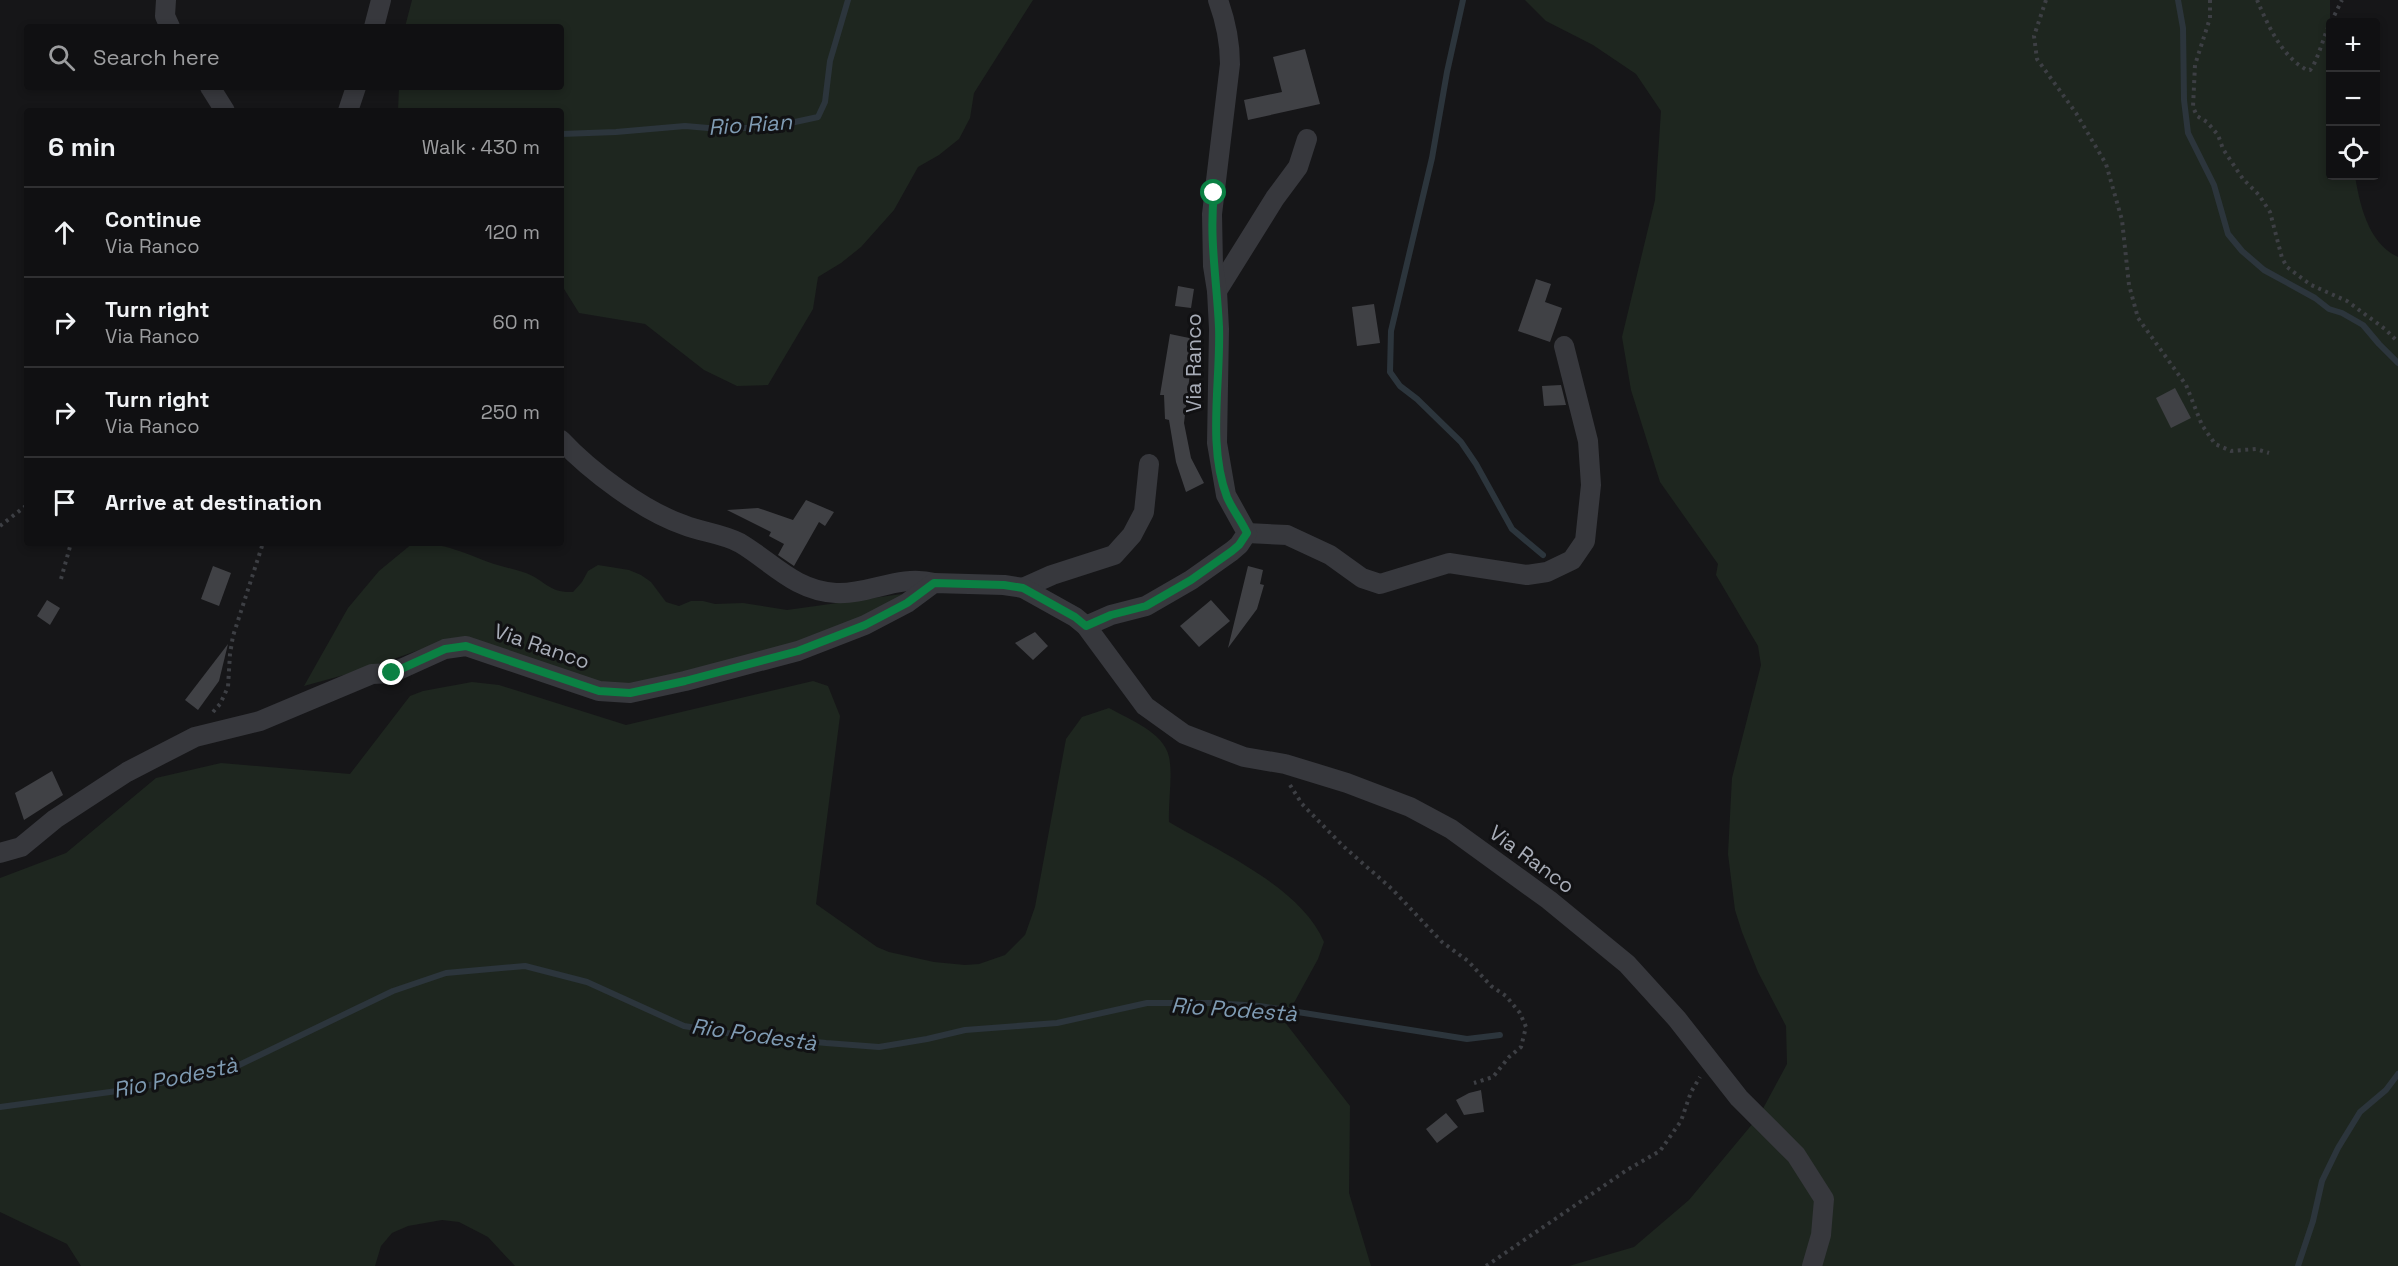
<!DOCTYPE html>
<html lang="en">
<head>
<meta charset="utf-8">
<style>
  :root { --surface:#101012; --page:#19191b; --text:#f1f3f6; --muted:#9c9d9f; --line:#303032 }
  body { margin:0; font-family:"Space Grotesk",sans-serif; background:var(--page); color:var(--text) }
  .controls { position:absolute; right:18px; top:18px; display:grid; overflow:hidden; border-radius:6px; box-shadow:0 3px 9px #0003 }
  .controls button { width:54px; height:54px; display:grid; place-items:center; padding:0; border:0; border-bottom:2px solid var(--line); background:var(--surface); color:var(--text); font:30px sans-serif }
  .stop { position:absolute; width:18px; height:18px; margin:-14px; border:4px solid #0b8043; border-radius:50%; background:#fff }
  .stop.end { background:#0b8043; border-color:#fff; box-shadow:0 2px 6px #0008 }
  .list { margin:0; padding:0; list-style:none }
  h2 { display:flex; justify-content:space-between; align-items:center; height:78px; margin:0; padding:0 24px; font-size:26px }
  h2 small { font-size:20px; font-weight:400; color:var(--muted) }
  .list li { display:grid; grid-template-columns:39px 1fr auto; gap:18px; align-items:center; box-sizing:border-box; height:90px; padding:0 24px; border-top:2px solid var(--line) }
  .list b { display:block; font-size:22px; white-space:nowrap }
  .list p { margin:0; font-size:20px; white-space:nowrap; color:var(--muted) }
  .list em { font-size:20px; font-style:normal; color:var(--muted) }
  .icon { flex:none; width:33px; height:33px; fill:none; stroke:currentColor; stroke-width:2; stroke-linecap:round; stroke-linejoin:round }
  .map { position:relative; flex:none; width:2398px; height:1266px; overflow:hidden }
  .search { position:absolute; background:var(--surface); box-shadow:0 3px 9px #0003; left:24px; top:24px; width:540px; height:66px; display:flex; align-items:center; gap:15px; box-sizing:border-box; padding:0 21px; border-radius:6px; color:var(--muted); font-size:22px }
  .panel { position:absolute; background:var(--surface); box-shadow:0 3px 9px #0003; left:24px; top:108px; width:540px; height:438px; border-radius:6px }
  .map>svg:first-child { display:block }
  .green { fill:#1e261f }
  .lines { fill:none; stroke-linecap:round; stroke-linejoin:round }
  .stream { stroke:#2c353c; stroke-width:6 }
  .building { fill:#404145 }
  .path { stroke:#3d3f44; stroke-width:4; stroke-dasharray:3 4.5; stroke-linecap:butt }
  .minor { stroke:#37383d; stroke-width:20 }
  .route { stroke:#0b8043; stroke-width:8 }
  .labels { text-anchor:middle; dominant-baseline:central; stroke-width:6; stroke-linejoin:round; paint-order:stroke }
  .street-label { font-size:21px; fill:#a8adb8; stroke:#111113 }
  .water-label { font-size:22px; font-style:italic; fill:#7f9bb3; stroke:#111113 }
</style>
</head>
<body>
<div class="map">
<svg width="2398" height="1266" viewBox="0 0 2398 1266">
  <rect width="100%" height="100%" fill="#161618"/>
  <!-- green -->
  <g class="green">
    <polygon points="412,0 1033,0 974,93 970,118 959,139 939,155 918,167 894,210 861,247 841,263 818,277 813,309 768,385 737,386 704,370 645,324 579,313 561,284 561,111 398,111 399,87 561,87 561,27 405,27"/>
    <path d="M 1525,0 L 2330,0 L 2330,176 L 2355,176 C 2360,205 2368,243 2398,257 L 2398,1266 L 1569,1266 L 1634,1247 L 1689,1200 L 1759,1116 L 1787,1064 L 1786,1026 L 1758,972 L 1742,932 L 1735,910 L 1728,854 L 1732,778 L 1761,665 L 1758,646 L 1716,575 L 1718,564 L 1660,482 L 1631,390 L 1622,337 L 1655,200 L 1661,111 L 1636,74 L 1593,45 L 1546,21 Z"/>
    <path d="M 413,543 C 447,543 463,553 494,564 C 505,567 516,570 526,573 C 546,581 549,593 573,592 L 582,582 L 588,571 L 598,565 L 629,570 L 641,575 L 651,582 L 666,602 L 679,606 L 691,601 L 703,601 L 715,604 L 743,603 L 787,610 L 902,594 L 905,597 L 904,600 L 776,653 L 627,686 L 607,684 L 439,643 L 362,670 L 304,686 L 348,608 L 379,571 Z"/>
    <path d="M 813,681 L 828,686 L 840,716 L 816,904 L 877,947 L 889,952 L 934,962 L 965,965 L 979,964 L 1005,955 L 1025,935 L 1035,907 L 1066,739 L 1082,717 L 1109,708 C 1128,719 1164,732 1169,757 C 1173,775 1168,802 1169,822 C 1218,851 1301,887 1324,942 L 1318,959 L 1284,1021 L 1350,1106 L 1349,1193 L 1371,1266 L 515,1266 L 488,1237 L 459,1222 L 442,1220 L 408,1226 L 392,1233 L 381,1246 L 375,1266 L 81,1266 L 67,1244 L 0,1212 L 0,878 L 66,853 L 156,778 L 221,763 L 350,774 L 410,696 L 423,691 L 472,682 L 499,685 L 626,725 Z"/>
  </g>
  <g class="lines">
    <!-- stream -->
    <g class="stream">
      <polyline points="1463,0 1447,72 1432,158 1391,331 1390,372 1400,386 1417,399 1461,442 1476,464 1512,529 1543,555"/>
      <polyline points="2178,0 2183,28 2184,100 2188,133 2214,185 2228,234 2242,251 2264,270 2315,298 2329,309 2342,313 2363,325 2379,344 2398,363"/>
      <polyline points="561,134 616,132 685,126 720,129 772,127 818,117 825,102 830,61 848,0"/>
      <polyline points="0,1107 132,1089 237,1066 393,991 446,973 525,966 587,982 684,1026 727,1033 826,1043 879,1047 927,1039 965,1030 1057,1023 1147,1003 1215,1003 1260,1006 1467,1039 1500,1035"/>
      <polyline points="2298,1266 2313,1221 2322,1181 2338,1148 2360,1112 2386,1090 2398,1074"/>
    </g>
  </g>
  <!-- building -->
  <g class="building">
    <polygon points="1305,49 1320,104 1248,120 1244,100 1282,92 1273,57"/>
    <polygon points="1536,279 1551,284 1545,302 1562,308 1550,342 1518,331"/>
    <polygon points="1178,286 1194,289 1191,308 1175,306"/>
    <polygon points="1374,304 1380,343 1357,346 1352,307"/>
    <polygon points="1170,334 1194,339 1184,423 1191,458 1204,483 1186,492 1176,462 1169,420 1165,419 1164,395 1160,395"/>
    <polygon points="1561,385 1566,405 1544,406 1542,386"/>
    <polygon points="2175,388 2191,418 2171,428 2156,398"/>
    <polygon points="806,500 834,512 825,526 819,522 794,566 778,555 784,544 769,536 771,532 727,510 758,508 793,520"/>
    <polygon points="213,566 231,573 219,606 201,599"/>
    <polygon points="1248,566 1263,570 1260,584 1264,585 1257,609 1228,648"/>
    <polygon points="47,600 60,608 50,625 37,616"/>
    <polygon points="1211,600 1230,621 1199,647 1180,626"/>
    <polygon points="1035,632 1048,646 1033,660 1015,643"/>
    <polygon points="228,644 219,681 198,710 185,700"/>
    <polygon points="52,771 63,795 24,820 15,793"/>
    <polygon points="1481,1090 1484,1112 1464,1115 1456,1100 1469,1093"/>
    <polygon points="1446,1113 1458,1127 1437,1143 1426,1129"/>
  </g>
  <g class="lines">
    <!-- path -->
    <g class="path">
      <polyline points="2046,0 2034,36 2037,59 2076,113 2106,164 2122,220 2129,285 2138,318 2186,385 2202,425 2215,444 2231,451 2256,449 2269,453"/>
      <polyline points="2210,0 2210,18 2195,65 2193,107 2197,116 2207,122 2218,135 2223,149 2243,179 2259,195 2270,212 2282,258 2287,267 2311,285 2347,301 2385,329 2398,342"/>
      <path d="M 2257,0 C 2268,25 2281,56 2307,70 L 2310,70 C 2317,63 2324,35 2330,23"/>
      <polyline points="2331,22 2342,0"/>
      <polyline points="0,526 27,505"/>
      <polyline points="61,579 71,543"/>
      <polyline points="213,712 220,704 228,687 230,654 233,636 263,543"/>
      <polyline points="1290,785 1302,804 1343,846 1392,889 1442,942 1468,961 1491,986 1506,996 1520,1013 1526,1027 1521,1047 1509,1057 1493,1077 1474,1083"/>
      <polyline points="1486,1266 1627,1170 1660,1151 1681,1121 1691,1092 1700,1077"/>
    </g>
    <!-- minor -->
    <g class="minor">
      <polyline points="166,0 165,16 170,27"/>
      <polyline points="374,27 381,0"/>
      <polyline points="210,87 225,111"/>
      <polyline points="348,111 356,87"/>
      <polyline points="1217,291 1275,198 1298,167 1307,139"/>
      <path d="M 561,440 C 590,471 643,511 684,525 C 701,532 724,534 740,543 C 772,562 795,591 836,593 C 869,595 899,574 934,583"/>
      <polyline points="1247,533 1287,535 1330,555 1362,578 1380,584 1449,563 1527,575 1547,572 1572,560 1585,541 1591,485 1588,441 1564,346"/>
      <polyline points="1023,588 1052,575 1114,555 1132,535 1144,512 1149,464"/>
      <path d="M 1086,626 L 1111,615 L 1146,606 L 1191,580 L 1232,551 L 1239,545 L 1247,533 L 1226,495 L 1217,443 L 1219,329 L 1217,291 L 1213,266 L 1212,214 L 1230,64 C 1230,40 1226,22 1218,0"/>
      <polyline points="0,853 21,847 55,819 127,772 195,737 260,721 372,674 392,673 445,649 466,646 599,691 630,693 685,681 798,651 865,625 907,603 934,583 1004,585 1023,588 1075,617 1086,626 1145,706 1184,734 1244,757 1285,764 1347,783 1410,807 1451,829 1549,900 1627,964 1677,1019 1739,1098 1796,1155 1824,1199 1821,1235 1812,1266"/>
    </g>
  </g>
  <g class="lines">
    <!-- route -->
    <path class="route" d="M 392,673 L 445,649 L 466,646 L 599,691 L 630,693 L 685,681 L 798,651 L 865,625 L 907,603 L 934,583 L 1004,585 L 1023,588 L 1075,617 L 1086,626 L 1111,615 L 1146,606 L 1191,580 L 1232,551 L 1239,545 L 1247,533 C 1241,520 1232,509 1227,497 C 1207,445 1221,380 1219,327 C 1217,282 1209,239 1214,193"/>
  </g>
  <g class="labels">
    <!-- street labels -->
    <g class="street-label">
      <text transform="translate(1193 363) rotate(-90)">Via Ranco</text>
      <text transform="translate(542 646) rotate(19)">Via Ranco</text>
      <text transform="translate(1532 859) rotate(36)">Via Ranco</text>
    </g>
    <!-- water labels -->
    <g class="water-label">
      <text transform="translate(750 124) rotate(-4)">Rio Rian</text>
      <text transform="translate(1234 1009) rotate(4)">Rio Podestà</text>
      <text transform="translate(754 1034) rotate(8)">Rio Podestà</text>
      <text transform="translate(175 1077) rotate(-12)">Rio Podestà</text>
    </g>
  </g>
</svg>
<div class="controls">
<button>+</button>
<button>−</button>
<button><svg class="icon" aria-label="locate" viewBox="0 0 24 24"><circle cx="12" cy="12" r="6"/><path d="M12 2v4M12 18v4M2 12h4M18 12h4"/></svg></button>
</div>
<div class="stop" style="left:1214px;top:193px"></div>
<div class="stop end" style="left:392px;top:673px"></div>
<div class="search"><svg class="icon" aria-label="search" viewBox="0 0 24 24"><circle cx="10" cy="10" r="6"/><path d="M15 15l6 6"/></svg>Search here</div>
<section class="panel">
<h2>6 min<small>Walk · 430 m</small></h2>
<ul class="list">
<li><svg class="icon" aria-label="ahead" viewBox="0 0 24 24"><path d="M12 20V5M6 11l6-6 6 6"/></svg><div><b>Continue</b><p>Via Ranco</p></div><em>120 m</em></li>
<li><svg class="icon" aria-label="right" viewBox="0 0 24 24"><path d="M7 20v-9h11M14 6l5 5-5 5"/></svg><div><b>Turn right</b><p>Via Ranco</p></div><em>60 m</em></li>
<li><svg class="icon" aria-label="right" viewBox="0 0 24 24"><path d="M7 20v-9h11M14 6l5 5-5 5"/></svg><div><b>Turn right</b><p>Via Ranco</p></div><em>250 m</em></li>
<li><svg class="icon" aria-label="arrive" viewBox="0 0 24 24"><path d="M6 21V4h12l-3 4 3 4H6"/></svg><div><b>Arrive at destination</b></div></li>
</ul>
</section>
</div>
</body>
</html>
